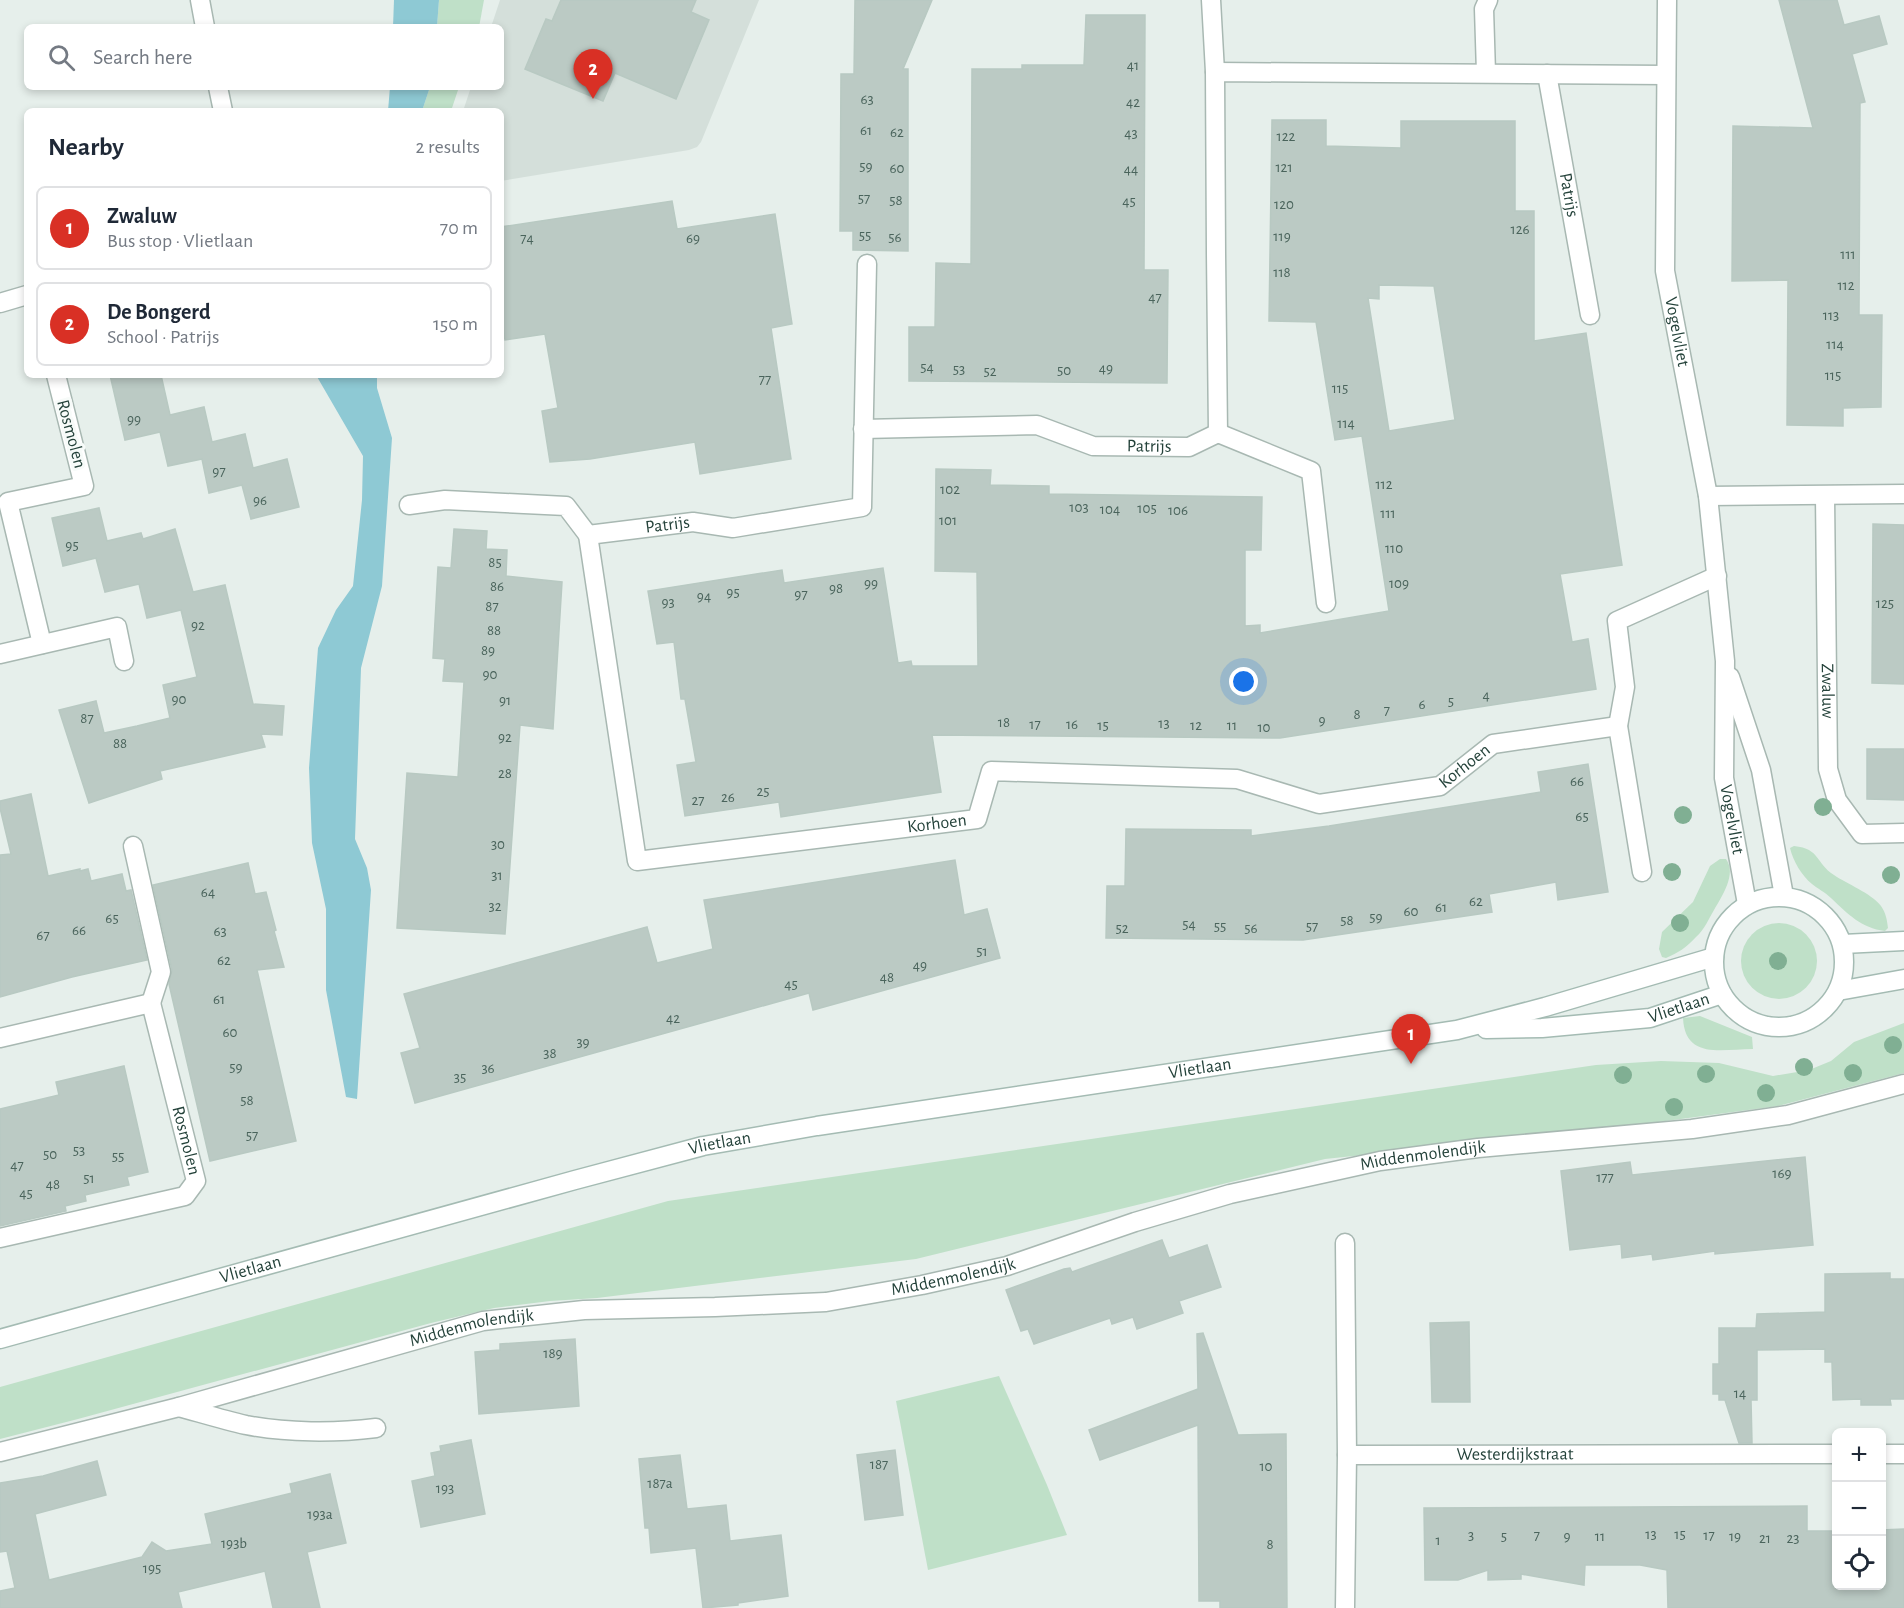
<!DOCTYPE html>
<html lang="en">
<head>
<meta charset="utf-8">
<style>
  :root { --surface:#fff; --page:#f2f2f3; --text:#1f2937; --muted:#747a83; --line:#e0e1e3; --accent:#d93025 }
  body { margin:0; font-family:"Alegreya Sans",sans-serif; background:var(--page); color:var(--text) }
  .controls { position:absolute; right:18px; bottom:18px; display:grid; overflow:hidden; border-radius:9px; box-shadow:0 3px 9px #0003 }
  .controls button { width:54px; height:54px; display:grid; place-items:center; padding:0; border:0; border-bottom:2px solid var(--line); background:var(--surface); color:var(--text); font:30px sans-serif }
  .you { position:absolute; left:1244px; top:682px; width:21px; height:21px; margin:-15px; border:4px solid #fff; border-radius:50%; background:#1a73e8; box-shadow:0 0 0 9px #1a73e833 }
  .badge { display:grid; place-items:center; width:39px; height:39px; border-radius:50%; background:var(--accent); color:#fff; font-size:20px; font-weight:700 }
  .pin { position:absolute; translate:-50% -50px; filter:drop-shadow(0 2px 3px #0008) }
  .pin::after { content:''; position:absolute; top:32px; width:21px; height:18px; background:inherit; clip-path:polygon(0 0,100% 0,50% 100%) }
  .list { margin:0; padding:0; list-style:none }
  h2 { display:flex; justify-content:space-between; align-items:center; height:78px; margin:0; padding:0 24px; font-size:26px }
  h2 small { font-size:20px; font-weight:400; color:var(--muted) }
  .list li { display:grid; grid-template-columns:39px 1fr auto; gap:18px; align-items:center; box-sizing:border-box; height:84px; margin:0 12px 12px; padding:0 12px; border:2px solid var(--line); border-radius:9px }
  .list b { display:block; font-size:22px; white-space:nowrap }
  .list p { margin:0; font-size:20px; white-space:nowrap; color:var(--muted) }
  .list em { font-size:20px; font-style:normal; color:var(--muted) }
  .icon { flex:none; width:33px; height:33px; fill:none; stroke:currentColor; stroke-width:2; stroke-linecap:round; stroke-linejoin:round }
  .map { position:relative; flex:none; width:1904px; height:1608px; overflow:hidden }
  .search { position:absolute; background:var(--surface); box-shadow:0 3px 9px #0003; left:24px; top:24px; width:480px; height:66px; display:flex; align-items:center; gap:15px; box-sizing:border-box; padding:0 21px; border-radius:9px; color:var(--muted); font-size:22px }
  .panel { position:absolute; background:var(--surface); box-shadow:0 3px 9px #0003; left:24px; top:108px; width:480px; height:270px; border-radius:9px }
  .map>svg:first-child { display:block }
  .built { fill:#d4dfda }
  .green { fill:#bfe0c8 }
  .water { fill:#8ec9d4 }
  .building { fill:#bbcac4; stroke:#b8c9c2; stroke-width:1.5; fill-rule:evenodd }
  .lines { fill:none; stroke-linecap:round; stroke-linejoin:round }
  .lane-casing { stroke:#a8b8b2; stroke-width:21 }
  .street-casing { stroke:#a8b8b2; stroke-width:21 }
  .secondary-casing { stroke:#a4bbb3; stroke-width:21 }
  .lane { stroke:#fff; stroke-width:18 }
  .street { stroke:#fff; stroke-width:18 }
  .secondary { stroke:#fff; stroke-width:18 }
  .tree { fill:#80af93 }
  .labels { text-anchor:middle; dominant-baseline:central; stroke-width:6; stroke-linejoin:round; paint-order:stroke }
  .number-label { font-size:15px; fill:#4a645c }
  .street-label { font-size:18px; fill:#24423a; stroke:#f7fbf9 }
</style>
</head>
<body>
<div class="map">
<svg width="1904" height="1608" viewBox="0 0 1904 1608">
  <rect width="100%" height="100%" fill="#e6efeb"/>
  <!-- built -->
  <polygon class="built" points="500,0 759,0 701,142 697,147 689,150 501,181 501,111 463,111 471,87 501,87 501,27 491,27"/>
  <!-- green -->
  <g class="green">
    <polygon points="439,0 484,0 479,27 437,27"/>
    <polygon points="430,87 459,87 451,111 422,111"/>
    <path d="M 1794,846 C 1821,849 1815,863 1834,875 C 1847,884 1871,893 1881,906 C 1886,913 1887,920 1888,928 L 1885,931 C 1861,928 1848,914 1831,898 C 1825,892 1818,889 1812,884 C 1802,876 1793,861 1790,848 Z"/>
    <path d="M 1720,859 L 1726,859 C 1737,874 1722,896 1714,910 C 1708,920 1705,929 1696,937 C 1687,947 1678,953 1666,958 L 1662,957 L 1659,949 L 1662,932 L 1693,902 L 1710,866 Z"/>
    <circle cx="1779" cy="961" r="38"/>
    <path d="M 1700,1016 L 1752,1037 L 1753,1049 C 1722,1049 1685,1060 1683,1018 Z"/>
    <polygon points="1904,1023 1904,1073 1778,1106 1591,1131 1325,1159 916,1259 597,1298 550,1301 494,1308 431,1323 78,1419 0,1439 0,1387 668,1201 1596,1065 1661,1061 1719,1063 1773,1076 1809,1070 1831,1061 1854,1042"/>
    <polygon points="999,1376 1047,1485 1067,1535 928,1570 896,1401"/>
  </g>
  <!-- water -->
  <g class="water">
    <polygon points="394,0 439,0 437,27 393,27"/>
    <polygon points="390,87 430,87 422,111 388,111"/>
    <polygon points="316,375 377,375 377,388 392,438 382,586 361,668 355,839 367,868 371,890 357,1099 346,1097 326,990 326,909 312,843 309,768 318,648 336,610 353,586 362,500 363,456"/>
  </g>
  <!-- building -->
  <g class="building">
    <polygon points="561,0 696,0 691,12 709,20 676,99 615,73 603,101 525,69 546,19 552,21"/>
    <polygon points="855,0 932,0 903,69 908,69 908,251 853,250 853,231 840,231 841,74 854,74"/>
    <polygon points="1779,0 1837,0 1844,25 1879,16 1887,44 1852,54 1865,102 1860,103 1859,315 1882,315 1881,407 1843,408 1843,426 1787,425 1788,280 1732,281 1733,126 1813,128"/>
    <polygon points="1086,15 1145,15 1144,270 1168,270 1167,383 909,381 909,327 935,327 936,263 971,264 972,69 1022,69 1022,65 1084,65"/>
    <path d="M 1272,120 L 1326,120 L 1326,146 L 1401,148 L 1401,121 L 1515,121 L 1515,211 L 1534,211 L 1534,341 L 1586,333 L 1622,565 L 1560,574 L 1572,642 L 1588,639 L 1596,689 L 1280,738 L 932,735 L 941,792 L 781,817 L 779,802 L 685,816 L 677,765 L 696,762 L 685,699 L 681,699 L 674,642 L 657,644 L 648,591 L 782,570 L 784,583 L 883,568 L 898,663 L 911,661 L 912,666 L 978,666 L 977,572 L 935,571 L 936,469 L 991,470 L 990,485 L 1049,486 L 1049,494 L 1262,497 L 1261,550 L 1245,550 L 1245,626 L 1260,625 L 1260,633 L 1389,611 L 1362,436 L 1335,440 L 1316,322 L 1269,321 ZM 1379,285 L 1434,286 L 1455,420 L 1389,431 L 1368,298 L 1379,299 Z"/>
    <polygon points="672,201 677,229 775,214 792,324 771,328 791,459 700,474 695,442 590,459 550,462 542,411 558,408 545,334 505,340 501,315 501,227"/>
    <polygon points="110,375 161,375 170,415 204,407 212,442 245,434 253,468 287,459 299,507 251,519 242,485 209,493 202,459 168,466 160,432 125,440"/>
    <polygon points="99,508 107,541 141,533 143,539 175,529 193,592 225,585 253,704 284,706 282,735 261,734 265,747 160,771 162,779 89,803 59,710 96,701 104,733 137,726 170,718 163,685 197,677 181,610 147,618 139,584 105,592 96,558 63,566 52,518"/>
    <polygon points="1873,524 1904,525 1904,684 1872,683"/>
    <polygon points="454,529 487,531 486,549 507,550 506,576 562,582 553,729 520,725 505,934 397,928 407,773 458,777 464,682 443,681 445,659 433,658 438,567 451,568"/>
    <polygon points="1867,749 1904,749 1904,800 1867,799"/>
    <polygon points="1588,764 1608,892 1558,900 1556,882 1489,894 1492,912 1303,940 1106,938 1107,886 1125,886 1126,829 1251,830 1251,836 1329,826 1541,792 1538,772"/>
    <polygon points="31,794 48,876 80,869 80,871 88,869 91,881 122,874 126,891 131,890 147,960 72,977 0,997 0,855 11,854 0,808 0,801"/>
    <polygon points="955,860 964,915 987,909 1000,958 813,1010 809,993 415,1103 401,1053 420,1048 404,994 647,927 657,963 713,949 704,900"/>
    <polygon points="248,863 255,894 266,892 276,930 274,931 284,967 257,970 296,1141 210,1161 169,984 172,970 153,885"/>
    <polygon points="124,1066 148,1172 127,1177 129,1185 85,1195 86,1201 65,1206 66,1211 0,1226 0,1109 59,1095 56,1082"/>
    <polygon points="1805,1157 1813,1245 1715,1254 1715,1251 1653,1260 1652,1254 1622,1258 1621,1244 1570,1250 1561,1171 1630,1162 1632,1175"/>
    <polygon points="1162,1240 1169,1258 1207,1245 1221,1287 1179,1301 1183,1313 1137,1329 1133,1317 1112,1324 1110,1318 1034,1344 1028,1329 1021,1331 1006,1290 1064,1269 1070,1268 1072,1272"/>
    <polygon points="1890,1273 1890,1279 1904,1279 1904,1399 1890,1399 1891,1405 1861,1405 1861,1399 1833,1400 1832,1362 1825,1362 1825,1349 1757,1350 1757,1400 1751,1400 1752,1443 1739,1443 1725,1400 1719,1400 1719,1394 1713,1394 1713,1364 1719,1364 1719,1328 1756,1328 1757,1314 1825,1312 1825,1274"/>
    <polygon points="1469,1322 1470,1402 1432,1402 1430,1323"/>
    <polygon points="1203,1333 1238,1435 1286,1434 1287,1608 1220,1608 1220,1601 1199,1601 1198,1425 1100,1460 1089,1430 1198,1389 1197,1334"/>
    <polygon points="575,1339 579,1406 479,1414 475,1352 500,1350 500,1344"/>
    <polygon points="471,1440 485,1514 421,1527 412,1481 435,1476 431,1453 441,1451 440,1446"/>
    <polygon points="895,1450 903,1515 865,1520 857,1455"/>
    <polygon points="680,1455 687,1509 726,1505 730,1541 781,1535 788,1596 738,1603 738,1605 703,1608 696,1548 651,1553 649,1528 645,1528 639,1459"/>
    <polygon points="97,1461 106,1495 35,1514 49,1580 142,1557 152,1542 166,1551 212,1544 205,1514 292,1493 290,1484 330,1474 346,1543 307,1552 320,1608 273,1608 265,1571 178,1592 182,1608 0,1608 0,1591 15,1588 7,1551 0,1552 0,1483 43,1476"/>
    <polygon points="1807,1506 1807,1531 1836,1531 1836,1586 1881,1586 1881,1530 1904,1529 1904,1608 1668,1608 1667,1570 1640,1565 1585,1565 1584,1585 1521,1574 1521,1579 1488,1580 1488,1570 1458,1580 1425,1580 1424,1508"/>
  </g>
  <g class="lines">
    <!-- lane casing -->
    <g class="lane-casing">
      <g id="lane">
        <polyline points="1345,1243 1347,1455"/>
        <path d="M 179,1407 C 201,1413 224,1420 246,1425 C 286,1433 336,1433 376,1428"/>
      </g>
    </g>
    <!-- street casing -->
    <g class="street-casing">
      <g id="street">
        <polyline points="200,0 205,27"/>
        <polyline points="1211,0 1215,72"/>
        <path id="s1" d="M 1667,0 L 1665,271 L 1708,496 L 1725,661 L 1724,778 L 1747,904"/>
        <polyline points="1486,73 1484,9 1488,0"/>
        <path id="s2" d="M 1547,74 L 1590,315"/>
        <polyline points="218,87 223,111"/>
        <polyline points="0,303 27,295"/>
        <path id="s3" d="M 863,429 L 1037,425 L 1093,446 L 1189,447 L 1218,433 L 1311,471 L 1326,603"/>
        <polyline points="1218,433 1216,254 1215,72 1666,75"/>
        <polyline points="1708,496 1904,494"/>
        <path id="s4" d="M 1825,496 L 1828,769 L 1837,800 L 1862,834 L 1904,833"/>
        <path id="s5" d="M 409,505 L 445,500 L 566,506 L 588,535 L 693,522 L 733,528 L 862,507 L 867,264"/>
        <path id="s6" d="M 588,535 L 637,861 L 977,819 L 991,771 L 1237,779 L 1319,804 L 1440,786 L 1493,744 L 1618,726"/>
        <polyline points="42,644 8,502 84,486 56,375"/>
        <polyline points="0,654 117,627 124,661"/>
        <polyline points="1730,677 1761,770 1784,896"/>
        <polyline points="133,846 161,972 151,1003"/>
        <polyline points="1642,872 1618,726 1625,687 1617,621 1717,576"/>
        <path id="s7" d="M 0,1038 L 151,1003 L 196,1181 L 185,1196 L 0,1238"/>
        <path id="s8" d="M 0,1452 L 179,1407 L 483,1321 L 584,1310 L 715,1307 L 826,1302 L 922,1285 L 1007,1266 L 1135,1222 L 1230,1194 L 1380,1161 L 1478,1148 L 1692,1129 L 1788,1115 L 1904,1084"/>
        <polyline points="1882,1454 1904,1454"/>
        <path id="s9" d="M 1345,1608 L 1347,1455 L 1836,1454"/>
      </g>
    </g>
    <!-- secondary casing -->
    <g class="secondary-casing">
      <g id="secondary">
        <circle cx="1779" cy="962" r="65"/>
        <polyline points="1843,944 1904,941"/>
        <polyline points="1838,991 1904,979"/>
        <path id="s10" d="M 1486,1029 L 1542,1028 L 1650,1018 L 1722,994"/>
        <path id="s11" d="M 0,1339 L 575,1180 L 703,1146 L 817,1126 L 1457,1030 L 1545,1007 L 1714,957"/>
      </g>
    </g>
    <!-- lane -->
    <use href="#lane" class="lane"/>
    <!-- street -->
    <use href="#street" class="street"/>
    <!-- secondary -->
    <use href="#secondary" class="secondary"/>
  </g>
  <!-- trees -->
  <g class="tree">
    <circle cx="1823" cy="807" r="9"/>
    <circle cx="1683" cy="815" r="9"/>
    <circle cx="1672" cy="872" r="9"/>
    <circle cx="1891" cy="875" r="9"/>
    <circle cx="1680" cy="923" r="9"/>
    <circle cx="1778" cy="961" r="9"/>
    <circle cx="1893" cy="1045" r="9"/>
    <circle cx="1804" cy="1067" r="9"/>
    <circle cx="1853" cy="1073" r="9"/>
    <circle cx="1706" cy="1074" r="9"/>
    <circle cx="1623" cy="1075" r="9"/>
    <circle cx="1766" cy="1093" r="9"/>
    <circle cx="1674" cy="1107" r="9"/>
  </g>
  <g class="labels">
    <!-- number labels -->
    <g class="number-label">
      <text x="1133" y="65">41</text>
      <text x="867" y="99">63</text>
      <text x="1133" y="102">42</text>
      <text x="866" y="130">61</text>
      <text x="897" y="132">62</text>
      <text x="1131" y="133">43</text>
      <text x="1286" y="136">122</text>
      <text x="866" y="166">59</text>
      <text x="1284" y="167">121</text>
      <text x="897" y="168">60</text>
      <text x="1131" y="169">44</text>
      <text x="864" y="198">57</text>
      <text x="896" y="200">58</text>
      <text x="1129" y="201">45</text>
      <text x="1284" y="204">120</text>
      <text x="1520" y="229">126</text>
      <text x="865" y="235">55</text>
      <text x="1282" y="236">119</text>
      <text x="895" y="237">56</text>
      <text x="527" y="238">74</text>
      <text x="693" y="238">69</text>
      <text x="1848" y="254">111</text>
      <text x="1282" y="272">118</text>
      <text x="1846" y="285">112</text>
      <text x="1155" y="297">47</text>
      <text x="1831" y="315">113</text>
      <text x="1835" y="344">114</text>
      <text x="927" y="367">54</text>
      <text x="1106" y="368">49</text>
      <text x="959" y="369">53</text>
      <text x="1064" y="370">50</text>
      <text x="990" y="371">52</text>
      <text x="1833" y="375">115</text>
      <text x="765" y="379">77</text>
      <text x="1340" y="388">115</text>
      <text x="134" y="419">99</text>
      <text x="1346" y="423">114</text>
      <text x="219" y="471">97</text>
      <text x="1384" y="484">112</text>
      <text x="950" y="489">102</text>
      <text x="260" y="500">96</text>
      <text x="1079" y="507">103</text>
      <text x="1147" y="508">105</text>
      <text x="1110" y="509">104</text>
      <text x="1178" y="510">106</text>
      <text x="1388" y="513">111</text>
      <text x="948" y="520">101</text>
      <text x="72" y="545">95</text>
      <text x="1394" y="548">110</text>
      <text x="495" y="562">85</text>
      <text x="871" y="583">99</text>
      <text x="1399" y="583">109</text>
      <text x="497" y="586">86</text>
      <text x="836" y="588">98</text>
      <text x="733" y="592">95</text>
      <text x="801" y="594">97</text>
      <text x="704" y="596">94</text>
      <text x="668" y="602">93</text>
      <text x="1885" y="603">125</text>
      <text x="492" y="606">87</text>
      <text x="198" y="625">92</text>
      <text x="494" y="630">88</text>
      <text x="488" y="650">89</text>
      <text x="490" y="674">90</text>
      <text x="1486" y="695">4</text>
      <text x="179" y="699">90</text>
      <text x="505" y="700">91</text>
      <text x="1451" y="701">5</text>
      <text x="1422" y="704">6</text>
      <text x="1387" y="710">7</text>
      <text x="1357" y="714">8</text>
      <text x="87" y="718">87</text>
      <text x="1322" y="720">9</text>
      <text x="1004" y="722">18</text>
      <text x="1164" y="723">13</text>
      <text x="1035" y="724">17</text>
      <text x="1072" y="724">16</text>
      <text x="1103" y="725">15</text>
      <text x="1196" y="725">12</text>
      <text x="1232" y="725">11</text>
      <text x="1264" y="727">10</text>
      <text x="505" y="737">92</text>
      <text x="120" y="743">88</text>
      <text x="505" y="773">28</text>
      <text x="1577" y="781">66</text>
      <text x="763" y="791">25</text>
      <text x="728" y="797">26</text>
      <text x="698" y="800">27</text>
      <text x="1582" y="816">65</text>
      <text x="498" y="844">30</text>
      <text x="497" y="875">31</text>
      <text x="208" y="892">64</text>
      <text x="1476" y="901">62</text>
      <text x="495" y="906">32</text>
      <text x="1441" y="907">61</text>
      <text x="1411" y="911">60</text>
      <text x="1376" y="917">59</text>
      <text x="112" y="918">65</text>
      <text x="1347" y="920">58</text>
      <text x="1189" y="924">54</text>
      <text x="1220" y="926">55</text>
      <text x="1312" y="926">57</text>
      <text x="1122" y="928">52</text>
      <text x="1251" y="928">56</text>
      <text x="79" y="930">66</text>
      <text x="220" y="931">63</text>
      <text x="43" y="935">67</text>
      <text x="982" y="951">51</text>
      <text x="224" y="960">62</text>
      <text x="920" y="965">49</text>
      <text x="887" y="977">48</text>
      <text x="791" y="984">45</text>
      <text x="219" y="999">61</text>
      <text x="673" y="1018">42</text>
      <text x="230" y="1032">60</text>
      <text x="583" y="1042">39</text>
      <text x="550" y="1053">38</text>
      <text x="236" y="1067">59</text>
      <text x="488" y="1068">36</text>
      <text x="460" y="1077">35</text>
      <text x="247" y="1100">58</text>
      <text x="252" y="1135">57</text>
      <text x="79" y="1150">53</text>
      <text x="50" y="1154">50</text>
      <text x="118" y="1156">55</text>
      <text x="17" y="1165">47</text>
      <text x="1782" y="1173">169</text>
      <text x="1605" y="1177">177</text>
      <text x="89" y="1178">51</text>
      <text x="53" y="1184">48</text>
      <text x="26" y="1193">45</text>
      <text x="553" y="1353">189</text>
      <text x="1740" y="1393">14</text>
      <text x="879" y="1464">187</text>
      <text x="1266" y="1466">10</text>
      <text x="660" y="1483">187a</text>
      <text x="445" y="1488">193</text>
      <text x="320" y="1514">193a</text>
      <text x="1651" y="1534">13</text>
      <text x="1680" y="1534">15</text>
      <text x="1471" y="1535">3</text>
      <text x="1537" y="1535">7</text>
      <text x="1709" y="1535">17</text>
      <text x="1504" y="1536">5</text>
      <text x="1567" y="1536">9</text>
      <text x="1600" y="1536">11</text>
      <text x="1735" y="1536">19</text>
      <text x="1765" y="1538">21</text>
      <text x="1793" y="1538">23</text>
      <text x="1438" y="1540">1</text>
      <text x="234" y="1543">193b</text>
      <text x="1270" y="1544">8</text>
      <text x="152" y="1568">195</text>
    </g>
    <!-- street labels -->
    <g class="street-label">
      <text stroke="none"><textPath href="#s2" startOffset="123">Patrijs</textPath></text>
      <text stroke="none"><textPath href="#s1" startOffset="333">Vogelvliet</textPath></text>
      <text transform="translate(71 434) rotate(75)">Rosmolen</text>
      <text stroke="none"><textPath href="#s3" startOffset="290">Patrijs</textPath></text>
      <text stroke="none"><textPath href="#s5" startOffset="274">Patrijs</textPath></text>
      <text stroke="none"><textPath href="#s4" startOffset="195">Zwaluw</textPath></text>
      <text stroke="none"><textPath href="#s6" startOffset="1208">Korhoen</textPath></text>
      <text stroke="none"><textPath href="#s1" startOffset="825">Vogelvliet</textPath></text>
      <text stroke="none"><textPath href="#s6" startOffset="632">Korhoen</textPath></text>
      <text stroke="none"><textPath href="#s10" startOffset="195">Vlietlaan</textPath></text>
      <text stroke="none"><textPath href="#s11" startOffset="1232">Vlietlaan</textPath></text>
      <text stroke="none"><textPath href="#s7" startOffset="297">Rosmolen</textPath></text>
      <text stroke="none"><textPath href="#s11" startOffset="746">Vlietlaan</textPath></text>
      <text stroke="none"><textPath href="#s8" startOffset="1460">Middenmolendijk</textPath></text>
      <text stroke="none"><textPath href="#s11" startOffset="260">Vlietlaan</textPath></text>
      <text stroke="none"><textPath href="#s8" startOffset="974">Middenmolendijk</textPath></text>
      <text stroke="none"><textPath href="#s8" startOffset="488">Middenmolendijk</textPath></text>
      <text stroke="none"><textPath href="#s9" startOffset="321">Westerdijkstraat</textPath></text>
    </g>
  </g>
</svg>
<div class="controls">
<button>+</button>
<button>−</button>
<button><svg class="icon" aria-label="locate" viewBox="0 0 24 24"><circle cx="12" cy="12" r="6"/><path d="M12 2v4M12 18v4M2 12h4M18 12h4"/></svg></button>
</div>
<div class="you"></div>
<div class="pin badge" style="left:1411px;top:1064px">1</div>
<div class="pin badge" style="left:593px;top:99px">2</div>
<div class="search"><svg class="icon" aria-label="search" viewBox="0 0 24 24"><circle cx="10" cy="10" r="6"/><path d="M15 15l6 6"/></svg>Search here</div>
<section class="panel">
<h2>Nearby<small>2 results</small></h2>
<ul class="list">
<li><span class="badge">1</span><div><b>Zwaluw</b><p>Bus stop · Vlietlaan</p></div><em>70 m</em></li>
<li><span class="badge">2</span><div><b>De Bongerd</b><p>School · Patrijs</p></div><em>150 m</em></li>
</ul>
</section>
</div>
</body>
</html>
